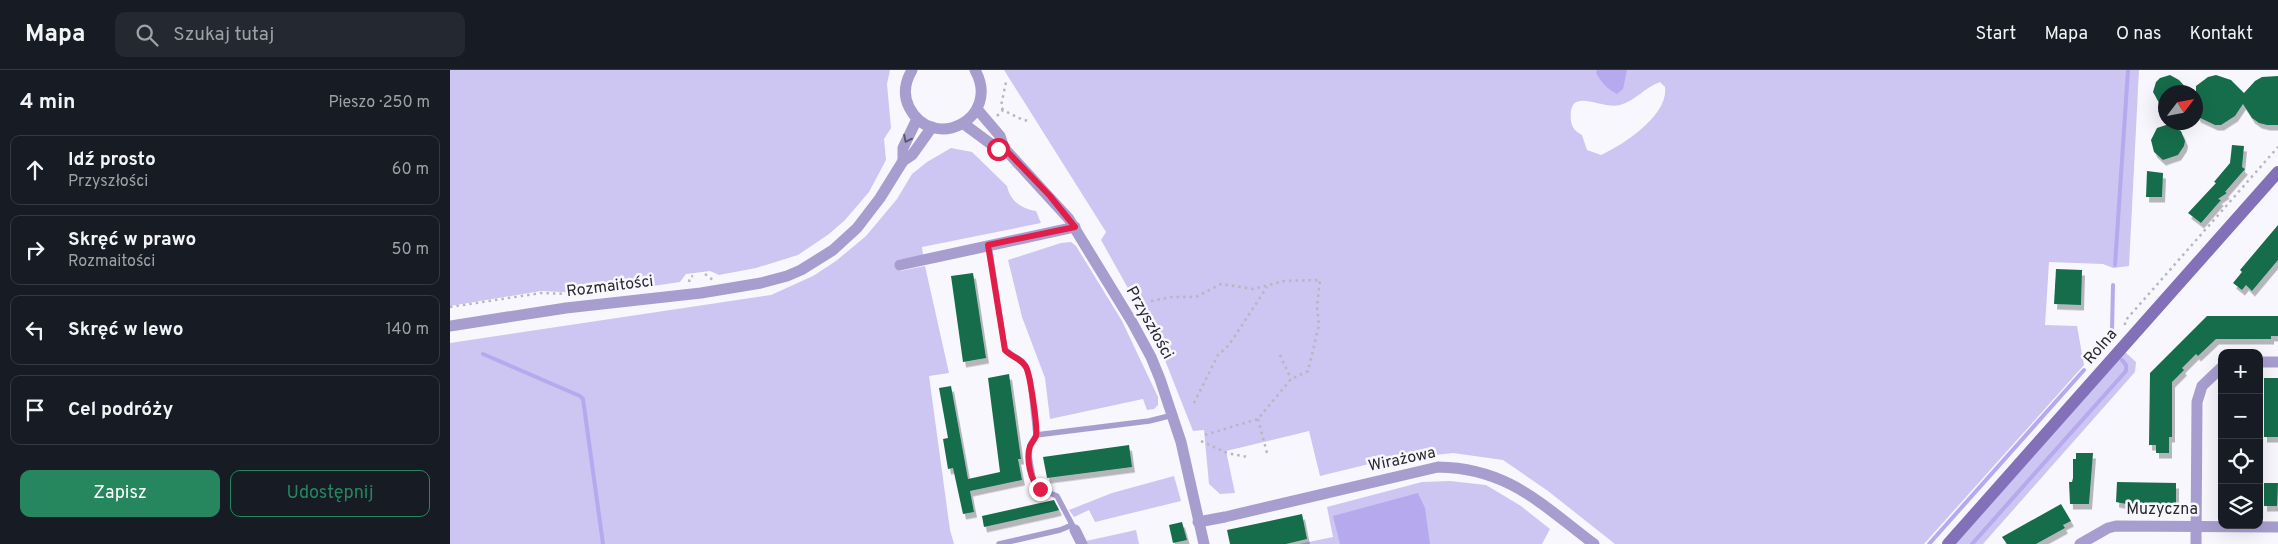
<!DOCTYPE html>
<html lang="pl">
<head>
<meta charset="utf-8">
<style>
  :root { --surface:#171b24; --page:#242831; --text:#f1f3f6; --muted:#9ea1a6; --line:#363941; --accent:#26875f }
  body { margin:0; font-family:Overpass,sans-serif; background:var(--page); color:var(--text) }
  .controls { position:absolute; right:15px; bottom:15px; display:grid; overflow:hidden; border-radius:10px; box-shadow:0 5px 20px #0002 }
  .controls button { width:45px; height:45px; display:grid; place-items:center; padding:0; border:0; border-bottom:1px solid var(--line); background:var(--surface); color:var(--text); font:25px sans-serif }
  .compass { position:absolute; left:1708px; top:15px; width:45px; height:45px; border-radius:50%; background:var(--surface); box-shadow:0 5px 20px #0002; rotate:58deg }
  .stop { position:absolute; width:15px; height:15px; margin:-11px; border:4px solid #e11d48; border-radius:50%; background:#fff }
  .stop.end { background:#e11d48; border-color:#fff; box-shadow:0 1px 5px #0008 }
  .list { margin:0; padding:0; list-style:none }
  h2 { display:flex; justify-content:space-between; align-items:center; height:65px; margin:0; padding:0 20px; font-size:21px }
  h2 small { font-size:16px; font-weight:400; color:var(--muted) }
  .list li { display:grid; grid-template-columns:32px 1fr auto; gap:15px; align-items:center; box-sizing:border-box; height:70px; margin:0 10px 10px; padding:0 10px; border:1px solid var(--line); border-radius:10px }
  .list b { display:block; font-size:19px; white-space:nowrap }
  .list p { margin:0; font-size:16px; white-space:nowrap; color:var(--muted) }
  .list em { font-size:16px; font-style:normal; color:var(--muted) }
  .actions { display:flex; gap:10px; padding:15px 20px }
  .actions a { flex:1; padding:11px 0; border:1px solid var(--accent); border-radius:10px; text-align:center; font-size:18px; color:var(--accent) }
  .actions .main { background:var(--accent); color:#fff }
  .icon { flex:none; width:28px; height:28px; fill:none; stroke:currentColor; stroke-width:2; stroke-linecap:round; stroke-linejoin:round }
  .map { position:relative; flex:none; width:1828px; height:474px; overflow:hidden }
  header { display:flex; align-items:center; gap:30px; box-sizing:border-box; height:70px; padding:0 25px; background:var(--surface); border-bottom:1px solid var(--line) }
  header strong { font-size:24px }
  nav { display:flex; gap:28px; margin-inline-start:auto; font-size:18px }
  .search { width:350px; height:45px; background:var(--page); display:flex; align-items:center; gap:12px; box-sizing:border-box; padding:0 18px; border-radius:10px; color:var(--muted); font-size:19px }
  main { display:flex }
  aside { flex:1; background:var(--surface) }
  .map>svg:first-child { display:block }
  .green { fill:#cdc5f2; fill-rule:evenodd }
  .water { fill:#b7a9ed }
  .lines { fill:none; stroke-linecap:round; stroke-linejoin:round }
  .stream { stroke:#b7a9ed; stroke-width:4 }
  .building { fill:#156d4b; filter:url(#shadow) }
  .path { stroke:#b8b7bd; stroke-width:2.5; stroke-dasharray:2.5 4; stroke-linecap:butt }
  .lane { stroke:#a79ecf; stroke-width:5.5 }
  .street { stroke:#a79ecf; stroke-width:11 }
  .secondary { stroke:#8271b8; stroke-width:12 }
  .oneway { stroke:#5b576d }
  .route { stroke:#e11d48; stroke-width:6 }
  .labels { text-anchor:middle; dominant-baseline:central; stroke-width:5; stroke-linejoin:round; paint-order:stroke }
  .street-label { font-size:16px; fill:#29282c; stroke:#f8f7fe }
</style>
</head>
<body>
<header>
<strong>Mapa</strong>
<div class="search"><svg class="icon" aria-label="search" viewBox="0 0 24 24"><circle cx="10" cy="10" r="6"/><path d="M15 15l6 6"/></svg>Szukaj tutaj</div>
<nav><a>Start</a><a>Mapa</a><a>O nas</a><a>Kontakt</a></nav>
</header>
<main>
<aside>
<h2>4 min<small>Pieszo · 250 m</small></h2>
<ul class="list">
<li><svg class="icon" aria-label="ahead" viewBox="0 0 24 24"><path d="M12 20V5M6 11l6-6 6 6"/></svg><div><b>Idź prosto</b><p>Przyszłości</p></div><em>60 m</em></li>
<li><svg class="icon" aria-label="right" viewBox="0 0 24 24"><path d="M7 20v-9h11M14 6l5 5-5 5"/></svg><div><b>Skręć w prawo</b><p>Rozmaitości</p></div><em>50 m</em></li>
<li><svg class="icon" aria-label="left" viewBox="0 0 24 24"><path d="M17 20v-9H6M10 6l-5 5 5 5"/></svg><div><b>Skręć w lewo</b></div><em>140 m</em></li>
<li><svg class="icon" aria-label="arrive" viewBox="0 0 24 24"><path d="M6 21V4h12l-3 4 3 4H6"/></svg><div><b>Cel podróży</b></div></li>
</ul>
<div class="actions"><a class="main">Zapisz</a><a>Udostępnij</a></div>
</aside>
<div class="map">
<svg width="1828" height="474" viewBox="0 0 1828 474">
  <defs>
    <filter id="shadow"><feDropShadow dx="3" dy="5.5" stdDeviation="0" flood-color="#0004"/></filter>
  </defs>
  <rect width="100%" height="100%" fill="#f8f7fe"/>
  <!-- green -->
  <g class="green">
    <polygon points="0,0 440,0 437,14 441,58 434,69 436,90 419,122 395,150 379,164 348,185 306,198 269,205 260,201 236,204 230,212 176,220 132,223 91,221 0,236"/>
    <path d="M 554,0 L 1689,0 L 1679,196 L 1663,198 L 1653,194 L 1599,192 L 1595,255 L 1627,256 L 1634,295 L 1474,474 L 1165,474 L 1098,421 L 1053,390 L 1003,383 L 931,391 L 870,406 L 859,361 L 776,381 L 785,423 L 770,424 L 759,414 L 754,360 L 743,361 L 707,270 L 651,170 L 656,162 ZM 1210,12 L 1215,17 C 1219,45 1173,75 1151,85 L 1137,80 L 1132,65 C 1126,62 1122,58 1121,51 C 1117,14 1150,40 1170,35 C 1185,31 1194,18 1210,12 Z"/>
    <path d="M 501,78 L 522,82 L 557,116 C 560,131 572,139 586,141 L 591,153 L 472,177 L 473,185 L 448,190 L 450,201 L 475,196 L 499,303 L 479,306 L 500,460 L 504,474 L 0,474 L 0,273 L 321,225 L 363,206 L 386,191 L 416,166 L 447,129 L 462,104 L 477,92 Z"/>
    <polygon points="621,172 626,176 672,251 708,327 708,335 704,339 697,340 693,329 600,349 595,308 572,247 558,190 611,173"/>
    <polygon points="1675,282 1686,292 1685,302 1533,474 1506,474"/>
    <polygon points="724,406 731,431 645,452 639,440 624,447 619,440 662,423"/>
    <polygon points="1000,411 1036,415 1071,436 1100,459 1092,474 849,474 883,467 877,437 972,412"/>
    <polygon points="686,460 689,474 637,474 636,471"/>
  </g>
  <!-- water -->
  <g class="water">
    <path d="M 1147,0 L 1177,0 L 1173,19 L 1167,24 C 1157,19 1151,12 1146,3 Z"/>
    <polygon points="968,423 975,438 980,474 890,474 883,446"/>
  </g>
  <g class="lines">
    <!-- stream -->
    <g class="stream">
      <polyline points="1665,195 1678,0"/>
      <polyline points="33,284 130,326 133,329 153,474"/>
      <polyline points="1645,284 1662,261 1663,215"/>
      <polyline points="1479,474 1634,300"/>
      <polyline points="1522,474 1676,301 1676,295 1672,290"/>
    </g>
  </g>
  <!-- building -->
  <g class="building">
    <polygon points="1720,5 1729,10 1740,22 1716,22 1716,45 1703,22 1706,12 1710,8"/>
    <polygon points="1766,5 1781,10 1794,23 1805,11 1812,7 1828,6 1828,55 1817,55 1809,53 1802,48 1793,34 1785,46 1771,55 1765,55 1748,47 1746,43 1746,16 1758,7"/>
    <polygon points="1719,54 1731,61 1735,71 1734,76 1728,85 1713,90 1704,82 1701,70 1707,58"/>
    <polygon points="1782,75 1794,76 1792,97 1795,99 1775,122 1777,123 1768,129 1771,130 1751,153 1738,143 1766,113 1764,112 1780,93"/>
    <polygon points="1697,101 1713,103 1712,127 1696,127"/>
    <polygon points="1828,155 1828,190 1802,221 1796,215 1792,220 1783,213 1792,202 1790,200"/>
    <polygon points="1606,199 1632,200 1631,235 1604,234"/>
    <polygon points="523,203 536,288 513,292 501,206"/>
    <polygon points="1757,246 1828,246 1828,266 1821,266 1821,269 1766,269 1748,286 1746,284 1732,298 1734,300 1722,312 1722,367 1719,367 1719,383 1706,383 1706,375 1699,375 1700,303"/>
    <polygon points="559,304 571,389 568,389 572,410 520,421 524,442 513,444 503,398 498,399 493,369 498,368 489,318 501,316 518,409 550,402 538,308"/>
    <rect x="1814" y="308" width="14" height="59"/>
    <polygon points="679,375 682,397 597,408 593,387"/>
    <polygon points="1626,383 1643,383 1639,434 1620,434 1619,412 1622,412 1623,408 1623,389 1626,389"/>
    <polygon points="1667,412 1726,413 1726,433 1718,433 1718,436 1681,435 1666,432"/>
    <polygon points="1814,413 1828,413 1827,436 1814,436"/>
    <polygon points="604,430 609,440 606,441 534,457 532,446"/>
    <polygon points="1611,434 1621,451 1613,455 1615,458 1586,474 1557,474 1552,467"/>
    <polygon points="852,444 857,469 836,474 780,474 777,460"/>
    <polygon points="732,452 737,470 723,473 719,455"/>
  </g>
  <g class="lines">
    <!-- path -->
    <g class="path">
      <polyline points="553,40 551,36 556,12"/>
      <polyline points="547,46 553,40 573,50 580,51"/>
      <polyline points="255,204 263,210"/>
      <polyline points="239,212 240,207 243,206"/>
      <polyline points="701,231 722,227 746,227 771,214 803,219 834,211 870,210 867,236 869,255 858,301 841,309 808,349 751,366"/>
      <polyline points="0,237 91,223 122,224"/>
      <polyline points="1675,255 1675,251 1828,77"/>
      <polyline points="830,285 841,309"/>
      <polyline points="744,333 768,285 779,275 817,217"/>
      <polyline points="808,349 817,383"/>
      <polyline points="751,371 777,383 798,387"/>
    </g>
    <!-- lane -->
    <g class="lane">
      <polyline points="539,175 555,280 572,291 576,297 580,309 586,365 580,376 579,386 584,413 590,419 607,426 625,460"/>
      <polyline points="586,365 699,351 723,345"/>
      <polyline points="549,474 610,460 622,455"/>
    </g>
    <!-- street -->
    <g class="street">
      <path d="M 462,0 C 455,12 453,25 459,37 C 483,84 552,48 525,0"/>
      <polyline points="527,39 550,66 554,78 619,149 682,252 701,287 710,309 731,372 754,474"/>
      <polyline points="514,54 545,77 554,78"/>
      <polyline points="453,91 453,78 467,49"/>
      <polyline points="450,195 625,157"/>
      <polyline points="0,256 116,238 251,223 311,213 337,206 351,200 383,180 407,158 430,128 453,91 462,85 482,57"/>
      <polyline points="1809,292 1828,292"/>
      <path d="M 748,452 L 775,447 L 988,397 C 1058,398 1091,434 1144,474"/>
      <polyline points="625,460 632,474"/>
      <polyline points="1630,474 1658,458 1666,456 1828,457"/>
      <polyline points="1746,474 1747,332 1752,316 1772,297"/>
    </g>
    <!-- secondary -->
    <polyline class="secondary" points="1498,474 1828,102"/>
  </g>
  <!-- one-way arrows -->
  <defs><path id="oneway-chevron" d="M-2-3.5L2.5 0L-2 3.5" fill="none" stroke-width="1.6" stroke-linecap="round" stroke-linejoin="round" transform="scale(1.25)"/></defs>
  <use class="oneway" href="#oneway-chevron" transform="translate(457 69) rotate(116)"/>
  <g class="lines">
    <!-- route -->
    <path class="route" d="M 548,79 L 554,78 L 600,126 L 625,157 L 538,175 L 555,280 C 561,287 571,288 576,297 C 580,304 588,358 586,366 C 585,369 582,372 580,376 C 576,388 580,411 590,419"/>
  </g>
  <g class="labels">
    <!-- street labels -->
    <g class="street-label">
      <text transform="translate(160 217) rotate(-7)">Rozmaitości</text>
      <text transform="translate(699 253) rotate(61)">Przyszłości</text>
      <text transform="translate(1651 277) rotate(-49)">Rolna</text>
      <text transform="translate(952 390) rotate(-12)">Wirażowa</text>
      <text x="1712" y="440">Muzyczna</text>
    </g>
  </g>
</svg>
<div class="controls">
<button>+</button>
<button>−</button>
<button><svg class="icon" aria-label="locate" viewBox="0 0 24 24"><circle cx="12" cy="12" r="6"/><path d="M12 2v4M12 18v4M2 12h4M18 12h4"/></svg></button>
<button><svg class="icon" aria-label="layers" viewBox="0 0 24 24"><path d="M12 4l9 5-9 5-9-5zM3 14l9 5 9-5"/></svg></button>
</div>
<svg class="compass" viewBox="-18 -18 36 36"><path d="M0-13l5 13h-10z" fill="#e53935"/><path d="M0 13l5-13h-10z" fill="#9ea1a6"/></svg>
<div class="stop" style="left:548px;top:79px"></div>
<div class="stop end" style="left:590px;top:419px"></div>
</div>
</main>
</body>
</html>
